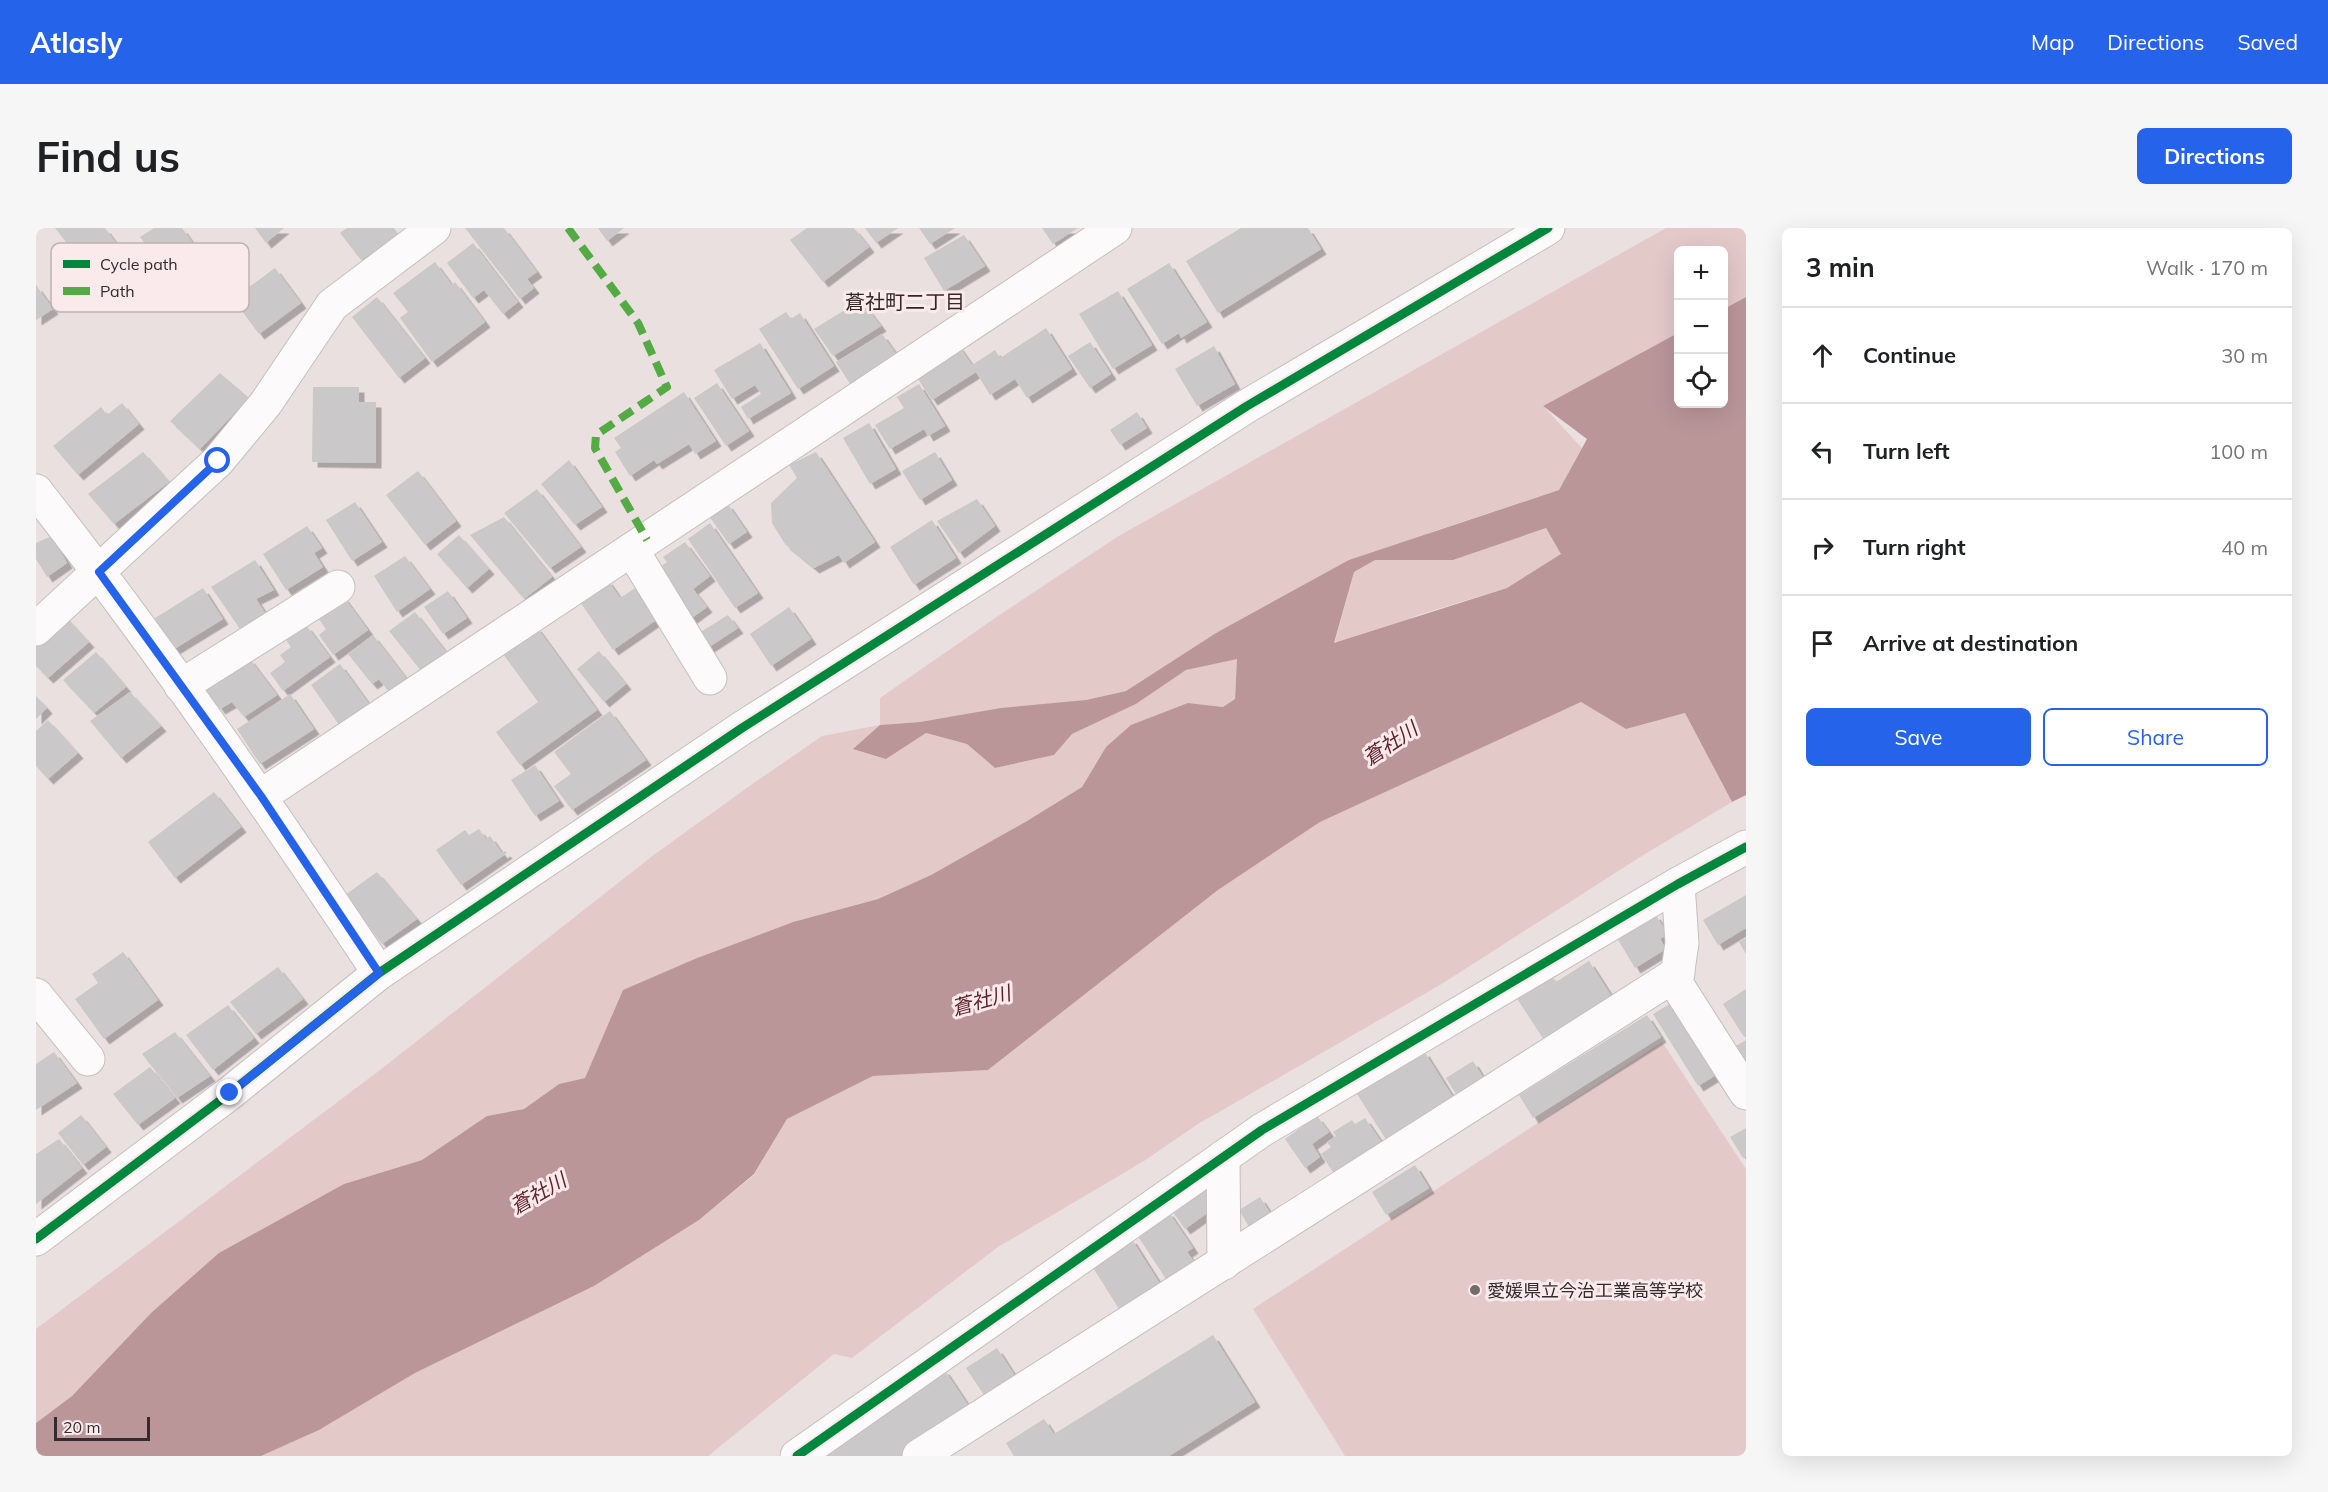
<!DOCTYPE html>
<html lang="en">
<head>
<meta charset="utf-8">
<style>
  :root { --surface:#fff; --page:#f6f6f6; --text:#202124; --muted:#757577; --line:#e0e0e0; --accent:#2563eb }
  body { margin:0; font-family:Mulish,"Noto Sans JP",sans-serif; background:var(--page); color:var(--text) }
  .controls { position:absolute; right:18px; top:18px; display:grid; overflow:hidden; border-radius:9px; box-shadow:0 6px 24px #0002 }
  .controls button { width:54px; height:54px; display:grid; place-items:center; padding:0; border:0; border-bottom:2px solid var(--line); background:var(--surface); color:var(--text); font:30px sans-serif }
  .scale { position:absolute; left:18px; bottom:15px; width:96px; box-sizing:border-box; padding-left:6px; border:3px solid #322c2c; border-top:0; font-size:16px; line-height:21px; white-space:nowrap; color:#322c2c; -webkit-text-stroke:4px #faeaeb; paint-order:stroke }
  .stop { position:absolute; width:18px; height:18px; margin:-14px; border:4px solid #2563eb; border-radius:50%; background:#fff }
  .stop.end { background:#2563eb; border-color:#fff; box-shadow:0 2px 6px #0008 }
  .list { margin:0; padding:0; list-style:none }
  h2 { display:flex; justify-content:space-between; align-items:center; height:78px; margin:0; padding:0 24px; font-size:26px }
  h2 small { font-size:20px; font-weight:400; color:var(--muted) }
  .list li { display:grid; grid-template-columns:39px 1fr auto; gap:18px; align-items:center; box-sizing:border-box; height:96px; padding:0 24px; border-top:2px solid var(--line) }
  .list b { display:block; font-size:22px; white-space:nowrap }
  .list em { font-size:20px; font-style:normal; color:var(--muted) }
  .actions { display:flex; gap:12px; padding:18px 24px }
  .actions a { flex:1; padding:14px 0; border:2px solid var(--accent); border-radius:9px; text-align:center; font-size:21px; color:var(--accent) }
  .actions .main { background:var(--accent); color:#fff }
  .icon { flex:none; width:33px; height:33px; fill:none; stroke:currentColor; stroke-width:2; stroke-linecap:round; stroke-linejoin:round }
  .map { position:relative; flex:none; width:1710px; height:1228px; overflow:hidden; border-radius:9px }
  header { display:flex; align-items:center; gap:36px; box-sizing:border-box; height:84px; padding:0 30px; background:var(--accent); color:#fff }
  header strong { font-size:28px }
  nav { display:flex; gap:33px; margin-inline-start:auto; font-size:21px }
  .intro { display:flex; align-items:center; justify-content:space-between; box-sizing:border-box; height:144px; padding:0 36px }
  h1 { margin:0; font-size:42px }
  .button { padding:15px 27px; border-radius:9px; background:var(--accent); color:#fff; font-size:21px; font-weight:700 }
  main { display:flex; gap:36px; padding:0 36px }
  aside { flex:1; background:var(--surface); border-radius:9px; box-shadow:0 6px 24px #0002 }
  .map>svg:first-child { display:block }
  .green { fill:#e4c9c9 }
  .water { fill:#ba9699; fill-rule:evenodd }
  .building { fill:#cac8c8; filter:url(#shadow) }
  .lines { fill:none; stroke-linecap:round; stroke-linejoin:round }
  .street-casing { stroke:#c6bfbf; stroke-width:35 }
  .street { stroke:#fcfafa; stroke-width:33 }
  .quiet { stroke:#54ab44; stroke-width:8; stroke-dasharray:15 8; stroke-linecap:butt }
  .cycleway-casing { stroke:#faeaeb; stroke-width:13 }
  .cycleway { stroke:#00873e; stroke-width:9 }
  .route { stroke:#2563eb; stroke-width:8 }
  .poi-dot { fill:#726b6b; stroke:#faeaeb; stroke-width:2 }
  .labels { text-anchor:middle; dominant-baseline:central; stroke-width:6; stroke-linejoin:round; paint-order:stroke }
  .poi-label { font-size:18px; fill:#322c2c; stroke:#faeaeb; text-anchor:start }
  .neighbourhood-label { font-size:20px; fill:#322727; stroke:#faeaeb }
  .water-label { font-size:20px; font-style:italic; fill:#5f242b; stroke:#faeaeb }
  .key { fill:#faeaeb; stroke:#beb1b2; stroke-width:1.5 }
  .key-label { font-size:16px; fill:#322c2c }
</style>
</head>
<body>
<header>
<strong>Atlasly</strong>
<nav><a>Map</a><a>Directions</a><a>Saved</a></nav>
</header>
<div class="intro"><h1>Find us</h1><a class="button">Directions</a></div>
<main>
<div class="map">
<svg width="1710" height="1228" viewBox="0 0 1710 1228">
  <defs>
    <filter id="shadow"><feDropShadow dx="5.5" dy="5.5" stdDeviation="0" flood-color="#0004"/></filter>
  </defs>
  <rect width="100%" height="100%" fill="#eae0e0"/>
  <!-- green -->
  <g class="green">
    <polygon points="1630,0 1710,0 1710,69 1688,81 1688,22 1642,22 1642,105 1507,178 1546,220 1523,262 1396,304 1180,405 1090,463 1050,472 884,494 844,497 850,531 890,505 931,516 959,540 1018,527 1036,506 1100,476 1150,442 1201,430 1199,471 1187,479 1152,475 1070,519 1046,559 991,593 895,647 842,671 757,694 661,730 588,762 549,850 523,856 488,881 451,888 386,932 308,956 115,1085 36,1168 0,1195 0,1101 344,842 619,626 715,557 786,508 844,497 844,470 959,390 1081,309"/>
    <polygon points="1510,300 1526,326 1471,360 1382,387 1295,428 1318,344 1339,332 1417,332"/>
    <polygon points="1545,474 1590,501 1649,485 1696,574 1609,626 1404,757 1162,896 1108,933 962,1019 816,1130 798,1126 672,1228 225,1228 283,1202 379,1145 558,1058 663,992 718,947 751,891 837,848 952,842 1182,662 1284,594"/>
    <polygon points="1626,814 1710,941 1710,1228 1309,1228 1217,1081"/>
  </g>
  <!-- water -->
  <path class="water" d="M 1710,69 L 1710,567 L 1696,574 L 1649,485 L 1590,501 L 1545,474 L 1284,594 L 1182,662 L 952,842 L 837,848 L 751,891 L 718,946 L 663,992 L 558,1058 L 379,1145 L 283,1202 L 225,1228 L 0,1228 L 0,1195 L 36,1168 L 115,1085 L 183,1025 L 308,956 L 386,932 L 451,888 L 488,881 L 523,856 L 549,850 L 587,762 L 661,730 L 757,694 L 842,671 L 895,647 L 991,593 L 1046,559 L 1070,519 L 1095,497 L 1152,475 L 1187,479 L 1199,471 L 1201,431 L 1150,442 L 1100,476 L 1036,506 L 1018,527 L 959,540 L 931,516 L 890,505 L 850,531 L 817,521 L 844,497 L 884,494 L 965,480 L 1050,472 L 1090,463 L 1180,405 L 1313,332 L 1523,262 L 1551,211 L 1507,178 L 1642,105 L 1642,176 L 1688,176 L 1688,81 ZM 1510,300 L 1525,326 L 1471,360 L 1298,415 L 1318,344 L 1339,332 L 1417,332 Z"/>
  <!-- building -->
  <g class="building">
    <polygon points="19,0 69,0 80,15 48,37"/>
    <polygon points="118,0 146,0 159,18 128,40 104,9"/>
    <polygon points="219,0 248,0 230,15"/>
    <polygon points="311,0 358,0 363,7 325,32 304,5"/>
    <polygon points="429,0 468,0 501,44 491,51 498,60 484,71"/>
    <polygon points="562,0 588,0 571,13"/>
    <polygon points="771,0 818,0 833,19 787,54 754,12"/>
    <polygon points="829,0 862,0 840,15"/>
    <polygon points="883,0 919,0 894,16"/>
    <polygon points="1006,0 1042,0 1017,16"/>
    <polygon points="1205,0 1272,0 1285,21 1182,85 1150,33"/>
    <polygon points="928,7 949,38 908,63 888,30"/>
    <polygon points="437,15 482,74 467,86 448,62 437,70 411,35"/>
    <polygon points="399,34 416,57 419,54 449,94 396,134 364,90 372,84 357,65"/>
    <polygon points="1133,35 1171,94 1145,110 1143,105 1126,116 1091,61"/>
    <polygon points="239,40 265,75 223,106 197,71"/>
    <polygon points="0,57 17,81 0,92"/>
    <polygon points="1082,63 1116,117 1077,141 1043,86"/>
    <polygon points="341,69 389,130 363,150 316,89"/>
    <polygon points="825,72 845,98 797,128 778,101"/>
    <polygon points="750,84 755,91 764,85 798,138 762,161 723,101"/>
    <polygon points="1010,100 1036,141 991,170 979,151 954,167 940,144 896,172 878,145 922,117 936,137 959,122 964,130"/>
    <polygon points="846,106 863,130 816,159 800,134"/>
    <polygon points="1054,114 1075,146 1054,160 1032,128"/>
    <polygon points="724,115 755,165 712,191 705,179 725,166 719,157 696,171 678,142"/>
    <polygon points="1178,118 1199,156 1161,178 1139,141"/>
    <polygon points="184,145 213,170 164,221 134,193"/>
    <polygon points="681,155 713,203 690,218 658,170"/>
    <polygon points="883,156 909,198 892,208 888,201 854,221 839,197 868,180 861,169"/>
    <polygon points="277,159 323,159 323,174 340,174 340,235 276,234"/>
    <polygon points="648,164 680,213 659,226 653,216 621,236 618,232 594,248 579,224 585,220 578,210"/>
    <polygon points="86,175 103,196 42,247 17,218 65,179 71,187"/>
    <polygon points="1101,184 1111,200 1084,217 1074,202"/>
    <polygon points="833,195 860,241 834,256 807,210"/>
    <polygon points="107,224 133,254 78,296 52,266"/>
    <polygon points="780,224 839,314 808,335 803,327 778,340 749,316 736,295 735,275 761,250 753,237"/>
    <polygon points="899,224 916,252 884,272 866,243"/>
    <polygon points="533,232 566,279 539,297 505,256"/>
    <polygon points="382,243 420,293 389,317 350,267"/>
    <polygon points="501,261 545,319 514,340 468,285"/>
    <polygon points="941,271 959,298 923,325 901,293"/>
    <polygon points="319,274 346,314 316,333 290,292"/>
    <polygon points="691,275 711,304 693,316 673,288"/>
    <polygon points="468,289 516,349 488,371 434,307"/>
    <polygon points="896,292 920,330 878,357 854,319"/>
    <polygon points="674,295 722,365 699,380 652,311"/>
    <polygon points="271,298 286,320 278,325 287,339 250,362 227,326"/>
    <polygon points="423,307 453,341 431,360 401,326"/>
    <polygon points="16,308 31,335 11,349 0,331 0,315"/>
    <polygon points="649,314 674,348 657,361 671,379 649,395 614,347 631,334 627,329"/>
    <polygon points="369,328 394,361 361,384 338,348"/>
    <polygon points="219,332 238,362 220,371 230,386 204,401 175,359"/>
    <polygon points="571,351 584,370 601,359 623,390 577,422 542,371"/>
    <polygon points="167,360 187,391 135,423 116,392"/>
    <polygon points="412,363 431,390 407,406 388,379"/>
    <polygon points="307,368 332,402 297,427 283,407 290,401 280,387"/>
    <polygon points="753,379 775,411 735,438 714,406"/>
    <polygon points="379,384 411,425 386,444 353,403"/>
    <polygon points="27,386 53,414 12,450 0,438 0,409"/>
    <polygon points="692,387 702,400 670,421 660,407"/>
    <polygon points="270,397 294,429 247,463 234,445 249,434 244,427 255,419 250,412"/>
    <polygon points="500,398 561,482 484,537 460,504 502,474 465,423"/>
    <polygon points="337,407 370,450 352,463 343,451 336,456 312,426"/>
    <polygon points="563,423 590,456 568,474 541,441"/>
    <polygon points="60,424 90,459 58,485 27,452"/>
    <polygon points="213,430 241,467 208,489 196,474 184,481 168,460"/>
    <polygon points="304,436 333,476 303,497 275,457"/>
    <polygon points="94,464 125,498 85,530 54,493"/>
    <polygon points="254,466 278,501 224,536 201,501"/>
    <polygon points="0,468 11,480 0,491"/>
    <polygon points="574,483 610,532 536,582 518,558 535,546 518,524"/>
    <polygon points="12,492 42,525 12,551 0,538 0,503"/>
    <polygon points="499,537 523,573 499,588 475,552"/>
    <polygon points="178,564 205,599 139,650 112,614"/>
    <polygon points="443,601 450,611 454,608 466,625 469,623 471,625 425,657 400,622 429,602 433,607"/>
    <polygon points="341,644 381,691 346,716 309,667"/>
    <polygon points="1710,667 1710,700 1682,717 1667,692"/>
    <polygon points="1619,686 1632,706 1624,711 1630,721 1599,740 1581,710"/>
    <polygon points="1710,710 1710,726 1703,714"/>
    <polygon points="87,724 122,772 68,811 39,771 62,755 56,746"/>
    <polygon points="1553,733 1578,772 1510,815 1480,769 1515,747 1520,754"/>
    <polygon points="242,739 267,771 220,806 194,774"/>
    <polygon points="1710,761 1710,807 1708,809 1687,776"/>
    <polygon points="1644,770 1688,842 1662,858 1617,786"/>
    <polygon points="192,777 218,810 177,842 150,807"/>
    <polygon points="1611,787 1625,809 1497,890 1483,867"/>
    <polygon points="139,804 174,848 141,870 106,826"/>
    <polygon points="1710,812 1710,845 1695,821"/>
    <polygon points="1388,823 1420,874 1353,916 1321,866"/>
    <polygon points="18,824 41,855 0,882 0,836"/>
    <polygon points="1437,833 1450,854 1423,871 1410,850"/>
    <polygon points="114,839 139,870 102,897 77,866"/>
    <polygon points="45,887 70,919 47,937 22,905"/>
    <polygon points="1281,888 1293,904 1276,916 1284,929 1269,940 1249,911"/>
    <polygon points="1329,890 1347,916 1299,947 1285,926 1295,919 1291,914 1300,908 1297,904 1316,892 1319,896"/>
    <polygon points="1710,900 1710,928 1707,930 1694,909"/>
    <polygon points="23,911 46,940 0,976 0,926"/>
    <polygon points="1379,937 1393,960 1350,987 1336,964"/>
    <polygon points="1170,955 1177,981 1149,1001 1134,980"/>
    <polygon points="1224,969 1238,991 1216,1004 1203,982"/>
    <polygon points="1132,983 1157,1020 1151,1024 1162,1039 1134,1057 1099,1004"/>
    <polygon points="1095,1010 1126,1059 1085,1084 1054,1035"/>
    <polygon points="1177,1107 1219,1174 1133,1228 978,1228 970,1215 1008,1191 1018,1206"/>
    <polygon points="961,1120 981,1151 950,1170 930,1140"/>
    <polygon points="908,1141 936,1183 865,1228 781,1228"/>
  </g>
  <g class="lines">
    <!-- street casing -->
    <g class="street-casing">
      <g id="street">
        <path d="M 0,263 C 122,418 234,581 343,745"/>
        <polyline points="596,322 674,450"/>
        <polyline points="0,401 182,233 230,175 296,77 398,0"/>
        <polyline points="145,458 302,359"/>
        <polyline points="225,568 1079,0"/>
        <polyline points="1642,656 1646,715 1640,755 1710,865"/>
        <polyline points="0,767 52,831"/>
        <polyline points="1187,929 1188,1035"/>
        <polyline points="0,1011 194,865 343,745 706,500 1211,178 1512,0"/>
        <polyline points="761,1228 1226,902 1642,656 1710,619"/>
        <polyline points="883,1228 1642,745"/>
      </g>
    </g>
    <!-- street -->
    <use href="#street" class="street"/>
    <!-- quiet -->
    <polyline class="quiet" points="532,0 602,95 631,159 560,207 559,220 611,312"/>
    <!-- cycleway casing -->
    <g class="cycleway-casing">
      <g id="cycleway">
        <polyline points="0,1011 194,865 343,745 706,500 1211,178 1512,0"/>
        <polyline points="761,1228 1226,902 1642,656 1710,619"/>
      </g>
    </g>
    <!-- cycleway -->
    <use href="#cycleway" class="cycleway"/>
  </g>
  <g class="lines">
    <!-- route -->
    <polyline class="route" points="182,233 63,344 225,568 343,745 194,865"/>
  </g>
  <!-- markers -->
  <circle class="poi-dot" cx="1439" cy="1062" r="6"/>
  <g class="labels">
    <!-- poi labels -->
    <g class="poi-label">
      <text x="1451" y="1062">愛媛県立今治工業高等学校</text>
    </g>
    <!-- neighbourhood labels -->
    <g class="neighbourhood-label">
      <text x="869" y="73">蒼社町二丁目</text>
    </g>
    <!-- water labels -->
    <g class="water-label">
      <text transform="translate(1354 515) rotate(-34)">蒼社川</text>
      <text transform="translate(945 772) rotate(-16)">蒼社川</text>
      <text transform="translate(502 965) rotate(-30)">蒼社川</text>
    </g>
  </g>
  <!-- legend -->
  <rect x="15" y="15" width="198" height="69" rx="9" class="key"/>
  <rect x="27" y="32" width="27" height="8" fill="#00873e"/>
  <rect x="27" y="59" width="27" height="8" fill="#54ab44"/>
  <g class="key-label">
    <text x="64" y="42">Cycle path</text>
    <text x="64" y="69">Path</text>
  </g>
</svg>
<div class="controls">
<button>+</button>
<button>−</button>
<button><svg class="icon" aria-label="locate" viewBox="0 0 24 24"><circle cx="12" cy="12" r="6"/><path d="M12 2v4M12 18v4M2 12h4M18 12h4"/></svg></button>
</div>
<div class="scale">20 m</div>
<div class="stop" style="left:182px;top:233px"></div>
<div class="stop end" style="left:194px;top:865px"></div>
</div>
<aside>
<h2>3 min<small>Walk · 170 m</small></h2>
<ul class="list">
<li><svg class="icon" aria-label="ahead" viewBox="0 0 24 24"><path d="M12 20V5M6 11l6-6 6 6"/></svg><div><b>Continue</b></div><em>30 m</em></li>
<li><svg class="icon" aria-label="left" viewBox="0 0 24 24"><path d="M17 20v-9H6M10 6l-5 5 5 5"/></svg><div><b>Turn left</b></div><em>100 m</em></li>
<li><svg class="icon" aria-label="right" viewBox="0 0 24 24"><path d="M7 20v-9h11M14 6l5 5-5 5"/></svg><div><b>Turn right</b></div><em>40 m</em></li>
<li><svg class="icon" aria-label="arrive" viewBox="0 0 24 24"><path d="M6 21V4h12l-3 4 3 4H6"/></svg><div><b>Arrive at destination</b></div></li>
</ul>
<div class="actions"><a class="main">Save</a><a>Share</a></div>
</aside>
</main>
</body>
</html>
